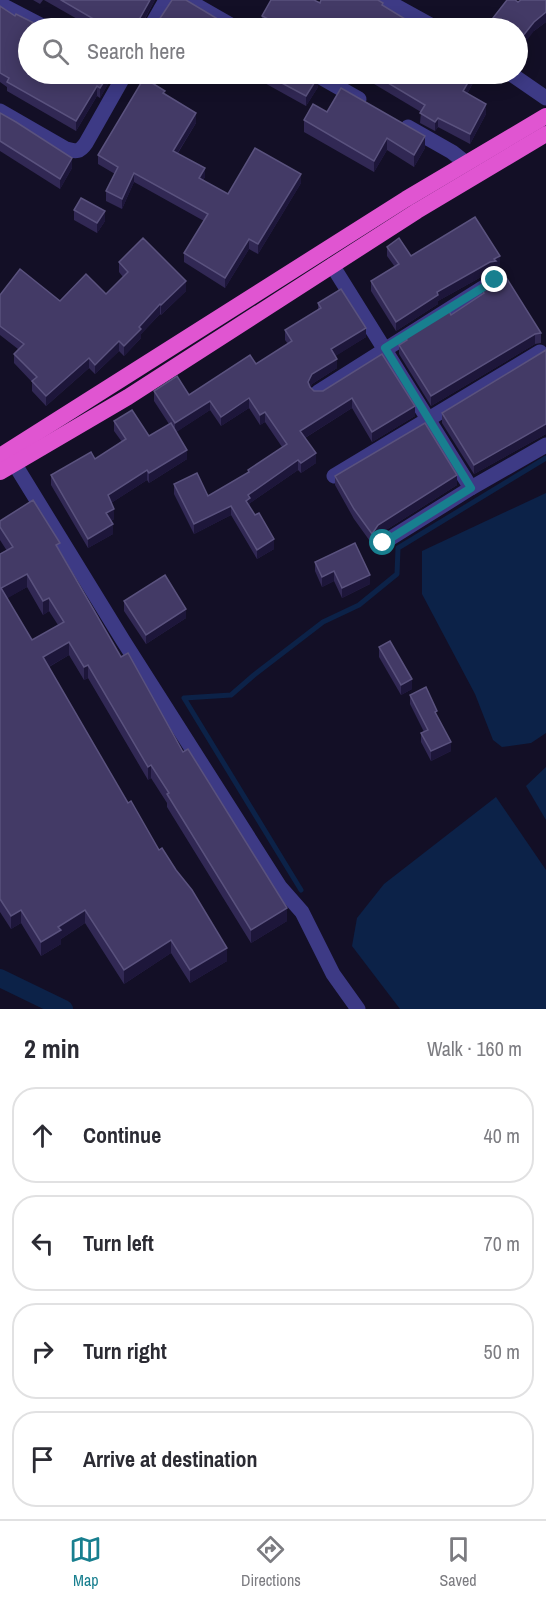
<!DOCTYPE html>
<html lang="en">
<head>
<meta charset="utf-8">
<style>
  :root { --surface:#fff; --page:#f2f2f3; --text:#2b2b33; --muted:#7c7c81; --line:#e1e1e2; --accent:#187f8f }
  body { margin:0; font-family:"Archivo Narrow",sans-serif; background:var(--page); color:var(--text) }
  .stop { position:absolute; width:18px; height:18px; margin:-14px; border:4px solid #187f8f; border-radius:50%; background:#fff }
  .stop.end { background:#187f8f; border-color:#fff; box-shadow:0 2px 6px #0008 }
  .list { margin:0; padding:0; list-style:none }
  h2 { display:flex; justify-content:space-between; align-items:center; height:78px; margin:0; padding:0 24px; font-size:26px }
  h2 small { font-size:20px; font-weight:400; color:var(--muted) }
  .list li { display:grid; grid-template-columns:39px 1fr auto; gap:18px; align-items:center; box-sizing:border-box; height:96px; margin:0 12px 12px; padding:0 12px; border:2px solid var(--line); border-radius:24px }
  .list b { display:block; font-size:22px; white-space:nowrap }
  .list em { font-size:20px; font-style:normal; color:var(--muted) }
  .icon { flex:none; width:33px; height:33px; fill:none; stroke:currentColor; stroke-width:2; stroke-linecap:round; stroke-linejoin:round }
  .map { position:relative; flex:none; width:546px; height:1009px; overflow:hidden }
  .search { position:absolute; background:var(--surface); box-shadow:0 3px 15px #0003; left:18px; right:18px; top:18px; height:66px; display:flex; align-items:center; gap:15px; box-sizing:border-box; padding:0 21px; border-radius:33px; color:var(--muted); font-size:22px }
  .sheet { height:510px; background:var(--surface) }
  nav { display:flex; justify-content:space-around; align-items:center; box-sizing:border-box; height:84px; border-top:2px solid var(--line); background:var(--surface); font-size:16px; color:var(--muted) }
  nav a { display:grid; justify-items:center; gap:3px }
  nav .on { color:var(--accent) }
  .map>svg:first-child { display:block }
  .water { fill:#0c2248 }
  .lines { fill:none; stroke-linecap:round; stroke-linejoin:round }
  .stream { stroke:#0c2248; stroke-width:5 }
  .canal { stroke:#0c2248; stroke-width:18 }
  .minor { stroke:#3d3a85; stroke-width:15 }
  .trunk { stroke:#e055d1; stroke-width:16 }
  .wall { fill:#312854; fill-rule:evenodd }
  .shaded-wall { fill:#1d163a }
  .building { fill:#433a66; stroke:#5a527e; stroke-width:1.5; fill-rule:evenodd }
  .route { stroke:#187f8f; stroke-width:8 }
</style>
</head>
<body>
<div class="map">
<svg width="546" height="1009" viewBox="0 0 546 1009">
  <rect width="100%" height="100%" fill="#130f26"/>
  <!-- water -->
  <g class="water">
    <polygon points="546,493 546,733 531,743 502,747 493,740 475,694 422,594 422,551"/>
    <polygon points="546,767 546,820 526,786"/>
    <polygon points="496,797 546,870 546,1009 400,1009 352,946 357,918 384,884"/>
  </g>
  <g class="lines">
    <!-- stream -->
    <polyline class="stream" points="301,890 184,698 231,695 254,675 323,622 359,605 397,574 398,548 546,458"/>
    <!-- canal -->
    <polyline class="canal" points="0,978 64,1009"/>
    <!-- minor -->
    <g class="minor">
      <polyline points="187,0 236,28"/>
      <polyline points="385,0 436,28"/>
      <polyline points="0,4 46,28"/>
      <polyline points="150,28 166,0"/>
      <polyline points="315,74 359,99"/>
      <polyline points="511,74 546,98"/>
      <path d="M 0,111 L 66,149 C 76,152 80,152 86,143 L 125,74"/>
      <polyline points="408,127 452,152 466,163"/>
      <polyline points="332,265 471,488"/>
      <polyline points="318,392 495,280"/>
      <polyline points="14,463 124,642 280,887 302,912 333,974 358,1009"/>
      <polyline points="334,476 540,352"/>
      <polyline points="383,543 471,488 546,445"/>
    </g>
    <!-- trunk -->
    <g class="trunk">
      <polyline points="0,456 406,199 546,116"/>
      <polyline points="0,472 128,397 417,211 546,134"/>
    </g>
  </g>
  <!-- wall -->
  <g class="wall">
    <polygon points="33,0 43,0 40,4"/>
    <polygon points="44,0 155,0 143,23 145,26 149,28 231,27 238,28 93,28"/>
    <polygon points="546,0 546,22 534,31 518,28 489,28 489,23 518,2"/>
    <polygon points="320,3 383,6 420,28 267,28 262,26 262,16"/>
    <polygon points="0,6 28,28 112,74 112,77 100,98 97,96 76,131 7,91 7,87 0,82"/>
    <polygon points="261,74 313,74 318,87 306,106 261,81"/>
    <polygon points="359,74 478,74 467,94 486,114 470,144 438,127 435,131 420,123 421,112 359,75"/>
    <polygon points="165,94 196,123 178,153 205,177 203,180 228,194 301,183 258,254 249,249 225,288 184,262 184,253 204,221 134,182 122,209 106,201 106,191 115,174 98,164 98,155"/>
    <polygon points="327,112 425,148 414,167 387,150 374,172 304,132 304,120"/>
    <polygon points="0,113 72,168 60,189 0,151"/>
    <polygon points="74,210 105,221 97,233 74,220"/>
    <polygon points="387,247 411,256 500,265 496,268 496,270 490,272 438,301 438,304 396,331 371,291 371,281 395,267 387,256"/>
    <polygon points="119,262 186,291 161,315 160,314 141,334 141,338 124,356 119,351 95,374 89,368 46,406 32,391 32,382 14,363 14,354 18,349 0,335 0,295 60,301 106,294 123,277 119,272"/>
    <polygon points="482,290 541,333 541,343 535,344 431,406 399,354 399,345 406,340 406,338 451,315 482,295"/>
    <polygon points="318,303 366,337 335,356 337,368 312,384 310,388 314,391 323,391 415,416 372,442 352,408 305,438 316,463 301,473 298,470 250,503 250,507 274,549 257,559 231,515 194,534 174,494 174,484 208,496 248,473 248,470 282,447 265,422 260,425 249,408 221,426 210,410 176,432 187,459 149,483 147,480 111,503 114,519 111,521 113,534 88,548 51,485 51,475 95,459 122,442 114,431 114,421 149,436 169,424 154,401 154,391 189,395 256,364 288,344 285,340 285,330 318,310"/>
    <polygon points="546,350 546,434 474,474 442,423 442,413"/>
    <polygon points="335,476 457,485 378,535 372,544 354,519 335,485"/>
    <path d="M 0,521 L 60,551 L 121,657 L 183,752 L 287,921 L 251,943 L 167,807 L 167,803 L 151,778 L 148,780 L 88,678 L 84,680 L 69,655 L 49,667 L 128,803 L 159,850 L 227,961 L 190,983 L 171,953 L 124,984 L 85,923 L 61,939 L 61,944 L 41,956 L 21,923 L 11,929 L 0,912 L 0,554 L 7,551 L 0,540 ZM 27,587 L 43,615 L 49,611 L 58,625 L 32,640 L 7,598 Z"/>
    <polygon points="315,562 370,584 342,598 334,581 322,587 315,571"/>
    <polygon points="124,601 186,618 146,644 124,611"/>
    <polygon points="379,647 412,689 401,695 379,657"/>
    <polygon points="410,695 451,751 431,761 421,742 421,733 424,732 410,704"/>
  </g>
  <!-- shaded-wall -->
  <g class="shaded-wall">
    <polygon points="150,0 155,0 140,27 140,18"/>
    <polygon points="546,12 546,22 534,31 518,52 518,42 534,22"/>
    <polygon points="109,74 112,74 112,77 100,98 100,88"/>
    <polygon points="473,74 478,74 463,101 463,91"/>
    <polygon points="318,77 318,87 306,106 306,96"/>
    <polygon points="97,86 97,96 76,131 76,121"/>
    <polygon points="486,104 486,114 470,144 470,134"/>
    <polygon points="196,113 196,123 173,160 173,151"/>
    <polygon points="438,118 438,127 435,131 435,122"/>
    <polygon points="425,136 425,148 414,167 414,155"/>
    <polygon points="387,138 387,150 374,172 374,161"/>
    <polygon points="72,158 72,168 60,189 60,179"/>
    <polygon points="205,168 205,177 199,188 199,178"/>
    <polygon points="134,173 134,182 122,209 122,199"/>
    <polygon points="301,174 301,183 258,254 258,244"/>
    <polygon points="105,211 105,221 97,233 97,223"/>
    <polygon points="249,239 249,249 225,288 225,278"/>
    <polygon points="500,256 500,265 496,268 496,270 490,272 438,301 438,304 396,331 396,322 437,292"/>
    <polygon points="186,281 186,291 161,315 161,305"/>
    <polygon points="160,304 160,314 141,334 141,338 124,356 124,346 139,327"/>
    <polygon points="366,328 366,337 331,359 331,349"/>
    <polygon points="535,334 535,344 431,406 431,396"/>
    <polygon points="119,341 119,351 95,374 95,365"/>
    <polygon points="89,358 89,368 46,406 46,396"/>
    <polygon points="337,359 337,368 312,384 308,392 308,382 312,374"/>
    <polygon points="249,398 249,408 221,426 221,417"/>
    <polygon points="352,398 352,408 300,441 300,431"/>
    <polygon points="210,401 210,410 175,433 175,423"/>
    <polygon points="415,406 415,416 372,442 372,432"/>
    <polygon points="265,412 265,422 260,425 260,415"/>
    <polygon points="546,424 546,434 474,474 474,465"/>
    <polygon points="187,450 187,459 149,483 149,473"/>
    <polygon points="316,453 316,463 301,473 301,463"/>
    <polygon points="298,460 298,470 250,503 250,508 246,501 248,495"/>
    <polygon points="147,470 147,480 108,505 108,495"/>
    <polygon points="457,475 457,485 378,535 372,544 372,534 378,525"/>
    <polygon points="231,506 231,515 194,534 194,524"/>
    <polygon points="114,509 114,519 106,523 106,513"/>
    <polygon points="113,524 113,534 88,548 88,539"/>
    <polygon points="274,539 274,549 257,559 257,550"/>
    <polygon points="334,571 334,581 322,587 322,577"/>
    <polygon points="27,574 27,587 1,602 1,588"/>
    <polygon points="370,575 370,584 342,598 342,588"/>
    <polygon points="49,598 49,611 43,615 43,601"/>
    <polygon points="186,609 186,618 146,644 146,635"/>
    <polygon points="69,642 69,655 43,670 43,657"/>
    <polygon points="88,665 88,678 84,680 84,667"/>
    <polygon points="412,679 412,689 401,695 401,685"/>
    <polygon points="451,742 451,751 431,761 431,751"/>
    <polygon points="151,765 151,778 148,780 148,767"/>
    <polygon points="287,908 287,921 251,943 251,930"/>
    <polygon points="21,910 21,923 11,929 11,916"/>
    <polygon points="85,910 85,923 61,939 61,944 41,956 41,942 58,927"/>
    <polygon points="171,940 171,953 124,984 124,970"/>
    <polygon points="227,948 227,961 190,983 190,970"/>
  </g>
  <!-- building -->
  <g class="building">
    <polygon points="61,0 150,0 140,18 145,26 149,28 155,26 172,0 186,0 231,27 238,28 109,28"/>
    <polygon points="271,0 314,0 320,3 321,0 378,0 383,3 382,5 420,28 286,28 262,16"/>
    <polygon points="507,0 515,0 518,2 521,0 546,0 546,12 534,22 518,42 518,28 496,28 489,23"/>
    <polygon points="0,6 15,16 16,14 38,25 37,26 40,28 28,28 28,74 109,74 100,88 97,86 76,121 7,82 9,78 0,73"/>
    <polygon points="265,74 313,74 318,77 306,96"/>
    <polygon points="373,74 473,74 463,91 486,104 470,134 438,118 435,122 420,113 425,105"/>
    <polygon points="144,78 165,91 163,93 196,113 173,151 205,168 199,178 228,194 255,148 301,174 258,244 249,239 225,278 184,253 208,214 134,173 122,199 106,191 118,167 98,155"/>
    <polygon points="341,88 425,136 414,155 387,138 374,161 304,120 313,104 327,112"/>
    <polygon points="0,113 16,122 72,158 60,179 0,141"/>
    <polygon points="81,198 105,211 97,223 74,210"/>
    <polygon points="475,217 500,256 494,259 496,261 490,262 437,292 438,295 396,322 371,281 399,264 387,247 399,238 411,256"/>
    <polygon points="143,238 186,281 161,305 160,304 139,327 141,329 124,346 119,341 95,365 89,358 46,396 32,381 37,377 14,354 24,344 0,326 0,295 20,269 60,301 86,274 106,294 128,272 119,262"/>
    <polygon points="504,274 541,333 535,334 431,396 399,345 407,340 406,338 449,311 451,315 484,293 482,290 500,279"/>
    <polygon points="341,289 366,328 331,349 337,359 312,374 308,382 310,387 314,391 323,391 382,354 415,406 372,432 352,398 300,431 316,453 301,463 298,460 248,495 250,498 246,501 255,515 259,513 274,539 257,550 231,506 194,524 174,484 197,473 208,496 249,472 248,470 287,444 265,412 260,415 249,398 221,417 210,401 175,423 154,391 177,376 189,395 250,355 256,364 292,341 285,330 321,308 318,303"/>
    <polygon points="546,350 546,424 474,465 442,413"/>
    <polygon points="132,410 149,436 171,423 187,450 149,473 147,470 108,495 114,509 106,513 113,524 88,539 51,475 91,452 95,459 126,439 114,421"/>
    <polygon points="425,423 457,475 378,525 372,534 354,509 335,476"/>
    <path d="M 33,500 L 60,543 L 56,545 L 121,657 L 128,653 L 183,752 L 188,749 L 287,908 L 251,930 L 167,794 L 169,793 L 151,765 L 148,767 L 88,665 L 84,667 L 69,642 L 43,657 L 128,803 L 131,801 L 159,850 L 162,848 L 176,870 L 192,890 L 227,948 L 190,970 L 171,940 L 124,970 L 85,910 L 58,927 L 61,930 L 41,942 L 21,910 L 11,916 L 0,899 L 0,554 L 13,547 L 0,527 L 0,521 ZM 27,574 L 43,601 L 49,598 L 64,622 L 32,640 L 1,588 Z"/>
    <polygon points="355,543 370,575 342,588 334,571 322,577 315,562"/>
    <polygon points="165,575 186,609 146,635 124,601"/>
    <polygon points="390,641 412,679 401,685 379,647"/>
    <polygon points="426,687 437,711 435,712 451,742 431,751 421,733 428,730 410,695"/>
  </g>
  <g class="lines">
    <!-- route -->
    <polyline class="route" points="383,543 471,488 385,348 495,280"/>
  </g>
</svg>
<div class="stop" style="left:383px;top:543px"></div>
<div class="stop end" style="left:495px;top:280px"></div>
<div class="search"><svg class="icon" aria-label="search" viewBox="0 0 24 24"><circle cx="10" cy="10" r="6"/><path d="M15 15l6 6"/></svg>Search here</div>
</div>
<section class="sheet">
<h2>2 min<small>Walk · 160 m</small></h2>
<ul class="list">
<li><svg class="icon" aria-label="ahead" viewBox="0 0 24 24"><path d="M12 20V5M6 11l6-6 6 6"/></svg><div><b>Continue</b></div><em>40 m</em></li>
<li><svg class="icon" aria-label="left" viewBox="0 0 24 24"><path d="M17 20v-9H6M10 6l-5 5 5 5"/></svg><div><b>Turn left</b></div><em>70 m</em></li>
<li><svg class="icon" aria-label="right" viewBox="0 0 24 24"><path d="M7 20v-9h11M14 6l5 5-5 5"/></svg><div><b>Turn right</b></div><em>50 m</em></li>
<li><svg class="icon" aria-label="arrive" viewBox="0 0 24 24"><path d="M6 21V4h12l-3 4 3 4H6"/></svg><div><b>Arrive at destination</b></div></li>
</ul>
</section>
<nav>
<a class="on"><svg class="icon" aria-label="map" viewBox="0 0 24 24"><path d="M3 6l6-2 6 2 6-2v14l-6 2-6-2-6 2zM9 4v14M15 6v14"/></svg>Map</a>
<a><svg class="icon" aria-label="directions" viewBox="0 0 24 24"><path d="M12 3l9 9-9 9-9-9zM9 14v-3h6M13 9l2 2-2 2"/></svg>Directions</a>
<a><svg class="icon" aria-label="saved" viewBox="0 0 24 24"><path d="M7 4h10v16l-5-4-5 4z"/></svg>Saved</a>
</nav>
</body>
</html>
